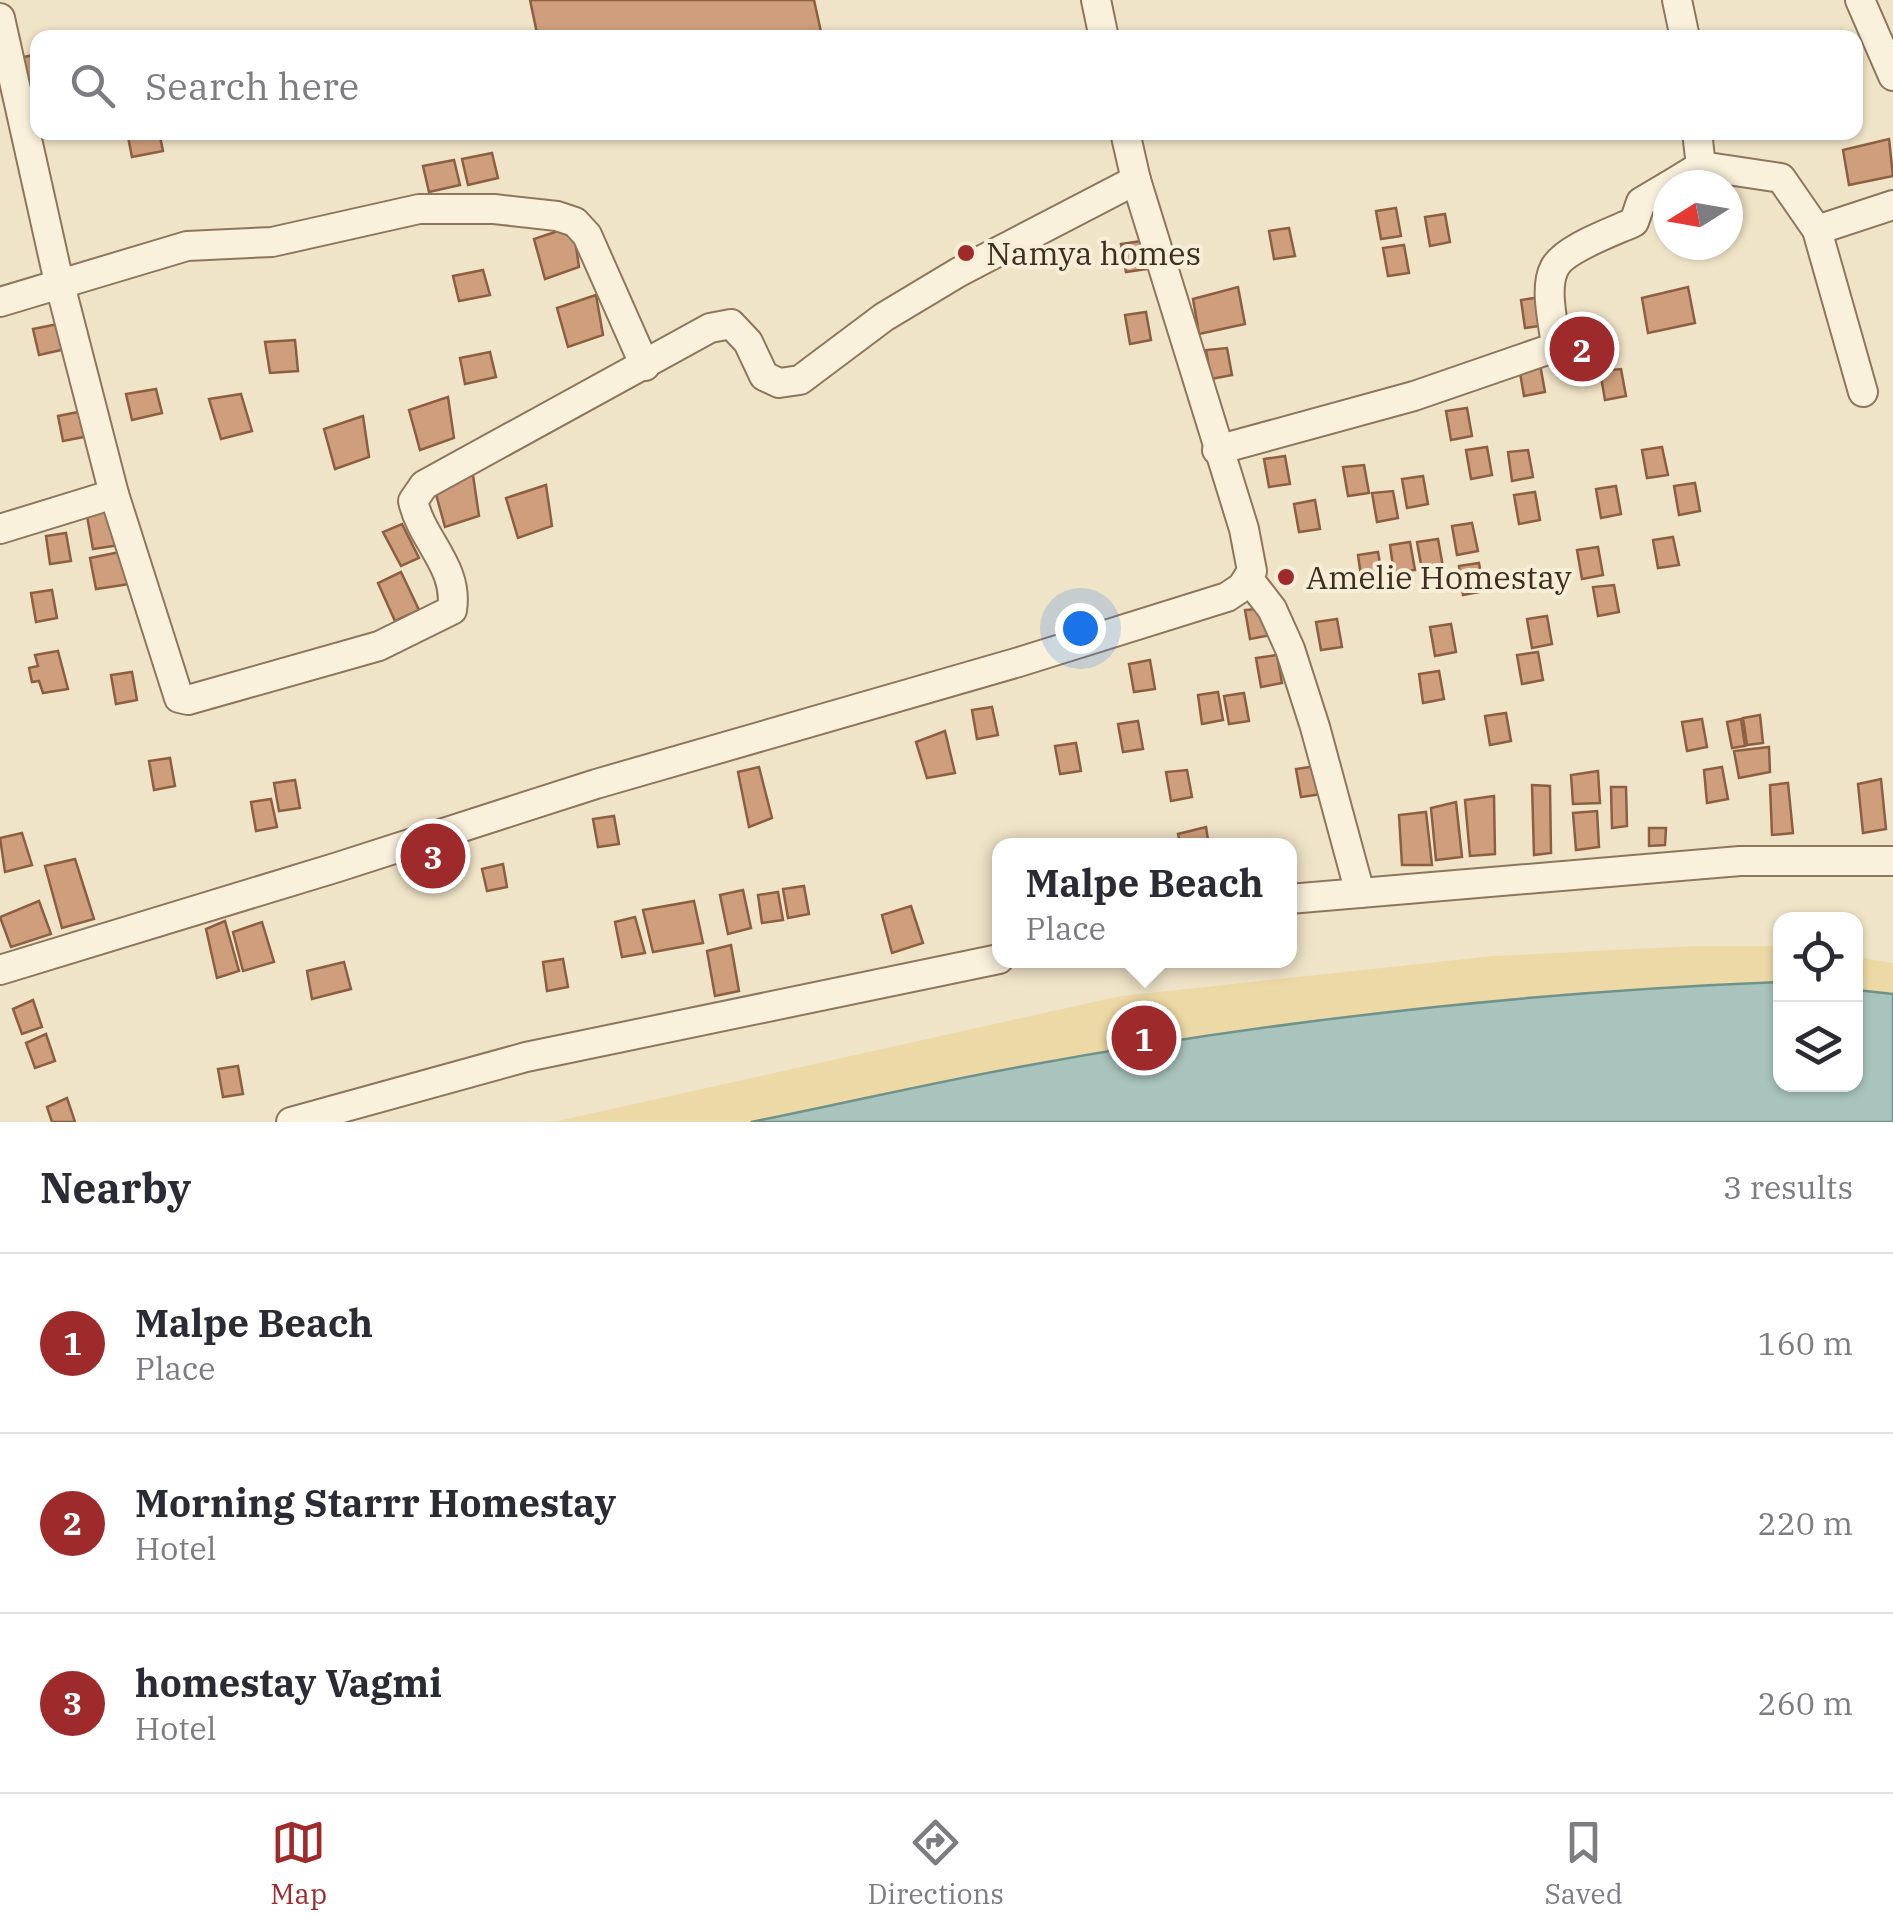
<!DOCTYPE html>
<html lang="en">
<head>
<meta charset="utf-8">
<style>
  :root { --surface:#fff; --page:#f2f2f3; --text:#2b2b33; --muted:#7c7c81; --line:#e1e1e2; --accent:#9e2a2b }
  body { margin:0; font-family:"IBM Plex Serif",serif; background:var(--page); color:var(--text) }
  .controls { position:absolute; right:30px; bottom:30px; display:grid; overflow:hidden; border-radius:20px; box-shadow:0 2px 8px #0004 }
  .controls button { width:90px; height:90px; display:grid; place-items:center; padding:0; border:0; border-bottom:2px solid var(--line); background:var(--surface); color:var(--text); font:50px sans-serif }
  .compass { position:absolute; left:1653px; top:170px; width:90px; height:90px; border-radius:50%; background:var(--surface); box-shadow:0 2px 8px #0004; rotate:259deg }
  .you { position:absolute; left:1080px; top:628px; width:35px; height:35px; margin:-25px; border:8px solid #fff; border-radius:50%; background:#1a73e8; box-shadow:0 0 0 15px #1a73e833 }
  .badge { display:grid; place-items:center; width:65px; height:65px; border-radius:50%; background:var(--accent); color:#fff; font-size:32px; font-weight:700 }
  .pin { position:absolute; translate:-50% -50%; border:5px solid #fff; box-shadow:0 2px 10px #0006 }
  .popup { position:absolute; left:992px; top:838px; width:305px; height:130px; box-sizing:border-box; display:grid; place-content:center; border-radius:20px; background:var(--surface); filter:drop-shadow(0 2px 8px #0005); font-size:32px; white-space:nowrap; color:var(--muted) }
  .popup b { font-size:38px; color:var(--text) }
  .popup::after { content:''; position:absolute; left:50%; top:100%; margin-left:-20px; border:20px solid transparent; border-top-color:var(--surface) }
  .list { margin:0; padding:0; list-style:none }
  h2 { display:flex; justify-content:space-between; align-items:center; height:130px; margin:0; padding:0 40px; font-size:42px }
  h2 small { font-size:32px; font-weight:400; color:var(--muted) }
  .list li { display:grid; grid-template-columns:65px 1fr auto; gap:30px; align-items:center; box-sizing:border-box; height:180px; padding:0 40px; border-top:2px solid var(--line) }
  .list b { display:block; font-size:38px; white-space:nowrap }
  .list p { margin:0; font-size:32px; white-space:nowrap; color:var(--muted) }
  .list em { font-size:32px; font-style:normal; color:var(--muted) }
  .icon { flex:none; width:55px; height:55px; fill:none; stroke:currentColor; stroke-width:2; stroke-linecap:round; stroke-linejoin:round }
  .map { position:relative; flex:none; width:1893px; height:1122px; overflow:hidden }
  .search { position:absolute; background:var(--surface); box-shadow:0 2px 8px #0004; left:30px; right:30px; top:30px; height:110px; display:flex; align-items:center; gap:25px; box-sizing:border-box; padding:0 35px; border-radius:20px; color:var(--muted); font-size:38px }
  .sheet { height:670px; background:var(--surface) }
  nav { display:flex; justify-content:space-around; align-items:center; box-sizing:border-box; height:140px; border-top:2px solid var(--line); background:var(--surface); font-size:28px; color:var(--muted) }
  nav a { display:grid; justify-items:center; gap:5px }
  nav .on { color:var(--accent) }
  .map>svg:first-child { display:block }
  .sand { fill:#ecd9a5 }
  .water { fill:#a9c4bc; stroke:#6f938a; stroke-width:2.5 }
  .building { fill:#cf9f7d; stroke:#8d5f41; stroke-width:2.5 }
  .lines { fill:none; stroke-linecap:round; stroke-linejoin:round }
  .minor-casing { stroke:#8d765c; stroke-width:32 }
  .minor { stroke:#faf1dc; stroke-width:28 }
  .poi-dot { fill:#9e2a2b; stroke:#f7eed8; stroke-width:4 }
  .labels { text-anchor:middle; dominant-baseline:central; stroke-width:8; stroke-linejoin:round; paint-order:stroke }
  .poi-label { font-size:32px; fill:#3d2e20; stroke:#f7eed8; text-anchor:start }
</style>
</head>
<body>
<div class="map">
<svg width="1893" height="1122" viewBox="0 0 1893 1122">
  <rect width="100%" height="100%" fill="#f0e4c8"/>
  <!-- sand -->
  <g class="sand">
    <polygon points="1697,946 1780,946 1780,1003 866,1122 553,1122 1121,996 1493,956"/>
    <polygon points="1856,957 1893,963 1893,1004 1856,1003"/>
  </g>
  <!-- water -->
  <path class="water" d="M 1780,982 L 1780,1084 L 1856,1084 L 1856,990 L 1893,994 L 1893,1122 L 751,1122 C 841,1104 930,1083 1019,1067 C 1270,1021 1526,992 1780,982 Z"/>
  <!-- building -->
  <g class="building">
    <polygon points="530,0 814,0 821,32 811,38 538,38"/>
    <polygon points="38,54 38,79 24,82 19,58"/>
    <polygon points="127,132 159,132 163,151 132,157"/>
    <polygon points="1889,139 1893,176 1849,185 1843,150"/>
    <polygon points="492,153 498,178 468,185 462,159"/>
    <polygon points="454,160 460,185 429,192 423,166"/>
    <polygon points="1396,208 1401,236 1381,239 1376,211"/>
    <polygon points="1445,214 1450,242 1430,246 1425,217"/>
    <polygon points="573,226 579,267 545,279 534,239"/>
    <polygon points="1289,228 1295,256 1274,259 1269,231"/>
    <polygon points="1142,241 1147,269 1126,272 1121,244"/>
    <polygon points="1404,245 1409,273 1388,276 1383,248"/>
    <polygon points="483,270 490,295 459,301 453,276"/>
    <polygon points="1238,287 1245,324 1199,334 1193,299"/>
    <polygon points="1688,287 1695,323 1648,333 1642,298"/>
    <polygon points="596,295 603,335 568,347 557,308"/>
    <polygon points="1541,297 1546,325 1525,328 1521,300"/>
    <polygon points="1146,312 1151,340 1130,344 1125,315"/>
    <polygon points="63,323 70,348 39,355 33,329"/>
    <polygon points="295,340 298,371 270,373 265,342"/>
    <polygon points="1227,348 1232,375 1211,379 1206,350"/>
    <polygon points="490,352 496,377 465,384 460,358"/>
    <polygon points="1540,364 1545,392 1524,396 1519,367"/>
    <polygon points="1621,369 1626,396 1605,400 1600,371"/>
    <polygon points="156,389 162,413 132,420 126,394"/>
    <polygon points="241,394 252,431 221,439 209,399"/>
    <polygon points="448,397 454,438 420,450 409,410"/>
    <polygon points="1467,408 1472,436 1451,440 1446,411"/>
    <polygon points="88,410 94,435 63,441 58,416"/>
    <polygon points="363,416 369,457 335,469 324,429"/>
    <polygon points="1487,447 1492,475 1471,479 1466,450"/>
    <polygon points="1662,447 1668,475 1647,478 1642,450"/>
    <polygon points="1528,450 1533,477 1512,481 1508,452"/>
    <polygon points="1285,456 1290,484 1269,487 1264,459"/>
    <polygon points="1364,465 1369,493 1348,496 1343,467"/>
    <polygon points="473,475 479,516 445,527 434,487"/>
    <polygon points="1423,476 1428,504 1407,508 1402,479"/>
    <polygon points="1695,483 1700,511 1679,515 1674,486"/>
    <polygon points="546,485 552,526 518,538 506,498"/>
    <polygon points="1616,486 1621,514 1601,518 1596,489"/>
    <polygon points="1393,491 1398,518 1377,522 1372,493"/>
    <polygon points="1535,492 1540,520 1519,524 1514,495"/>
    <polygon points="1315,500 1320,529 1299,532 1294,504"/>
    <polygon points="111,509 120,545 93,549 87,516"/>
    <polygon points="1472,523 1478,551 1457,555 1452,526"/>
    <polygon points="402,524 419,558 401,566 383,532"/>
    <polygon points="66,533 71,561 50,564 46,536"/>
    <polygon points="1673,537 1679,565 1658,568 1653,540"/>
    <polygon points="1438,539 1443,567 1422,570 1417,542"/>
    <polygon points="1410,542 1415,570 1394,573 1390,545"/>
    <polygon points="1598,547 1603,575 1582,579 1577,550"/>
    <polygon points="125,551 136,583 96,589 90,558"/>
    <polygon points="1378,552 1383,580 1362,583 1358,555"/>
    <polygon points="1479,563 1484,591 1463,595 1459,566"/>
    <polygon points="401,572 419,610 395,621 378,583"/>
    <polygon points="1614,585 1619,612 1598,616 1593,587"/>
    <polygon points="52,590 57,618 36,622 31,593"/>
    <polygon points="1266,608 1271,635 1250,639 1245,610"/>
    <polygon points="1547,616 1552,644 1532,648 1527,619"/>
    <polygon points="1337,619 1342,647 1321,650 1316,622"/>
    <polygon points="1451,624 1456,652 1435,656 1430,627"/>
    <polygon points="58,651 68,689 43,693 39,681 32,682 29,668 38,666 35,655"/>
    <polygon points="1538,652 1543,680 1522,684 1517,655"/>
    <polygon points="1277,655 1282,683 1261,687 1256,658"/>
    <polygon points="1150,660 1155,689 1134,692 1129,664"/>
    <polygon points="1439,671 1444,699 1423,703 1419,674"/>
    <polygon points="132,672 137,700 116,704 111,675"/>
    <polygon points="1218,692 1223,720 1202,724 1198,695"/>
    <polygon points="1244,693 1249,721 1229,724 1224,696"/>
    <polygon points="992,707 998,735 977,739 972,710"/>
    <polygon points="1506,713 1511,741 1490,745 1485,716"/>
    <polygon points="1760,715 1763,743 1747,745 1743,718"/>
    <polygon points="1702,719 1707,747 1687,751 1682,722"/>
    <polygon points="1741,719 1745,746 1732,748 1727,722"/>
    <polygon points="1138,721 1143,749 1123,752 1118,724"/>
    <polygon points="945,731 955,773 927,778 916,742"/>
    <polygon points="1076,743 1081,771 1060,774 1055,746"/>
    <polygon points="1769,747 1770,772 1739,778 1734,751"/>
    <polygon points="170,758 175,786 154,790 149,761"/>
    <polygon points="1317,766 1322,794 1301,797 1296,769"/>
    <polygon points="759,767 772,818 749,827 738,772"/>
    <polygon points="1722,767 1728,799 1707,803 1704,770"/>
    <polygon points="1187,770 1192,797 1171,801 1166,772"/>
    <polygon points="1598,771 1600,803 1573,804 1571,775"/>
    <polygon points="1881,779 1886,829 1863,833 1858,784"/>
    <polygon points="295,780 300,808 279,811 274,783"/>
    <polygon points="1788,783 1793,833 1772,835 1770,785"/>
    <polygon points="1532,785 1550,786 1551,853 1534,855"/>
    <polygon points="1611,787 1626,787 1627,826 1612,828"/>
    <polygon points="1494,796 1495,854 1470,856 1465,800"/>
    <polygon points="271,799 277,827 256,831 251,802"/>
    <polygon points="1456,802 1462,857 1436,860 1431,808"/>
    <polygon points="1597,811 1599,847 1576,850 1573,813"/>
    <polygon points="1426,812 1432,865 1402,865 1399,815"/>
    <polygon points="614,816 619,844 598,847 593,819"/>
    <polygon points="1206,827 1209,846 1181,846 1178,834"/>
    <polygon points="1649,828 1666,828 1665,845 1649,846"/>
    <polygon points="22,833 32,865 5,872 0,838"/>
    <polygon points="75,859 94,919 62,928 45,866"/>
    <polygon points="503,864 507,887 487,891 482,869"/>
    <polygon points="804,886 809,914 788,918 783,889"/>
    <polygon points="743,890 751,928 728,934 720,895"/>
    <polygon points="778,892 783,920 762,923 758,895"/>
    <polygon points="39,901 51,934 11,947 0,917"/>
    <polygon points="694,901 703,943 653,952 643,910"/>
    <polygon points="911,906 923,943 892,953 882,915"/>
    <polygon points="635,917 645,953 622,957 615,922"/>
    <polygon points="225,921 239,971 217,978 206,929"/>
    <polygon points="262,922 274,962 243,971 233,932"/>
    <polygon points="731,945 739,991 715,996 707,951"/>
    <polygon points="563,959 568,987 547,991 543,962"/>
    <polygon points="344,962 351,989 312,999 307,971"/>
    <polygon points="33,1000 42,1027 22,1034 13,1009"/>
    <polygon points="46,1034 55,1061 35,1068 26,1043"/>
    <polygon points="238,1066 243,1094 223,1097 218,1069"/>
    <polygon points="67,1098 75,1122 52,1122 47,1107"/>
  </g>
  <g class="lines">
    <!-- minor casing -->
    <g class="minor-casing">
      <g id="minor">
        <polyline points="1096,0 1104,38"/>
        <polyline points="1677,0 1685,38"/>
        <polyline points="1860,0 1893,76"/>
        <path d="M 0,18 L 56,269 L 114,494 L 179,698 L 188,700 L 379,646 L 452,610 C 459,567 422,541 413,501 L 424,485 L 710,328 L 731,324 L 748,342 L 764,376 L 779,383 L 800,380 L 884,317 L 959,272 L 1136,180"/>
        <polyline points="1697,132 1701,166"/>
        <polyline points="1670,185 1701,166 1781,178 1817,230 1863,392"/>
        <polyline points="1817,230 1893,205"/>
        <polyline points="0,302 187,246 272,242 419,209 494,209 557,216 575,222 587,235 645,366"/>
        <path d="M 1217,450 L 1414,396 L 1556,347 C 1554,325 1544,289 1554,269 C 1562,249 1615,231 1634,222 L 1641,202 L 1668,186"/>
        <polyline points="0,529 114,494"/>
        <polyline points="1248,578 1272,609 1290,649 1315,727 1360,893"/>
        <polyline points="1289,899 1740,861 1893,861"/>
        <polyline points="0,970 338,867 596,784 1019,662 1227,597 1242,587 1252,571 1244,529 1136,180 1125,132"/>
        <polyline points="291,1122 526,1057 999,959"/>
      </g>
    </g>
    <!-- minor -->
    <use href="#minor" class="minor"/>
  </g>
  <!-- markers -->
  <g class="poi-dot">
    <circle cx="966" cy="253" r="10"/>
    <circle cx="1286" cy="577" r="10"/>
  </g>
  <g class="labels">
    <!-- poi labels -->
    <g class="poi-label">
      <text x="986" y="253">Namya homes</text>
      <text x="1306" y="577">Amelie Homestay</text>
    </g>
  </g>
</svg>
<div class="controls">
<button><svg class="icon" aria-label="locate" viewBox="0 0 24 24"><circle cx="12" cy="12" r="6"/><path d="M12 2v4M12 18v4M2 12h4M18 12h4"/></svg></button>
<button><svg class="icon" aria-label="layers" viewBox="0 0 24 24"><path d="M12 4l9 5-9 5-9-5zM3 14l9 5 9-5"/></svg></button>
</div>
<svg class="compass" viewBox="-18 -18 36 36"><path d="M0-13l5 13h-10z" fill="#e53935"/><path d="M0 13l5-13h-10z" fill="#7c7c81"/></svg>
<div class="you"></div>
<div class="pin badge" style="left:1144px;top:1038px">1</div>
<div class="popup"><b>Malpe Beach</b>Place</div>
<div class="pin badge" style="left:1582px;top:349px">2</div>
<div class="pin badge" style="left:433px;top:856px">3</div>
<div class="search"><svg class="icon" aria-label="search" viewBox="0 0 24 24"><circle cx="10" cy="10" r="6"/><path d="M15 15l6 6"/></svg>Search here</div>
</div>
<section class="sheet">
<h2>Nearby<small>3 results</small></h2>
<ul class="list">
<li><span class="badge">1</span><div><b>Malpe Beach</b><p>Place</p></div><em>160 m</em></li>
<li><span class="badge">2</span><div><b>Morning Starrr Homestay</b><p>Hotel</p></div><em>220 m</em></li>
<li><span class="badge">3</span><div><b>homestay Vagmi</b><p>Hotel</p></div><em>260 m</em></li>
</ul>
</section>
<nav>
<a class="on"><svg class="icon" aria-label="map" viewBox="0 0 24 24"><path d="M3 6l6-2 6 2 6-2v14l-6 2-6-2-6 2zM9 4v14M15 6v14"/></svg>Map</a>
<a><svg class="icon" aria-label="directions" viewBox="0 0 24 24"><path d="M12 3l9 9-9 9-9-9zM9 14v-3h6M13 9l2 2-2 2"/></svg>Directions</a>
<a><svg class="icon" aria-label="saved" viewBox="0 0 24 24"><path d="M7 4h10v16l-5-4-5 4z"/></svg>Saved</a>
</nav>
</body>
</html>
